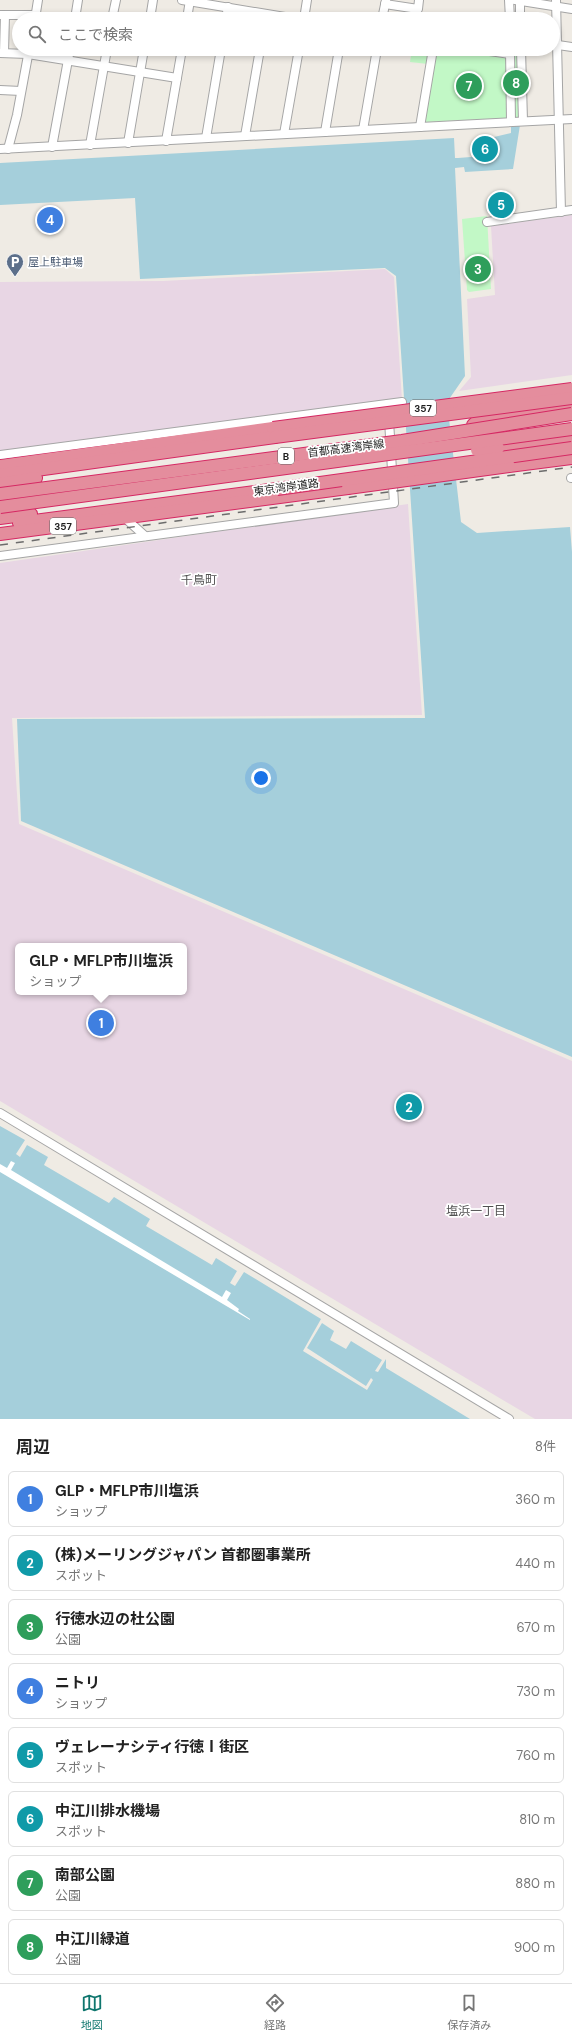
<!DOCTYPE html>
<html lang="ja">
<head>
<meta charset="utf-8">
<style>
  :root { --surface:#fff; --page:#f2f2f2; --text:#222; --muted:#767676; --line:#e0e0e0; --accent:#0f766e }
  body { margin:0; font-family:"DM Sans","Noto Sans JP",sans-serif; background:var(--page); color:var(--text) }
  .you { position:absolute; left:261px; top:778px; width:14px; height:14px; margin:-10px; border:3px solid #fff; border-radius:50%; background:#1a73e8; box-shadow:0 0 0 6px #1a73e833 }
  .badge { display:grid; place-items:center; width:26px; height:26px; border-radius:50%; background:var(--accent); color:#fff; font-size:13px; font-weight:700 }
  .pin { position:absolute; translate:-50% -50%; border:2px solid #fff; box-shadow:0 1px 4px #0006 }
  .popup { position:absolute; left:15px; top:943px; width:172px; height:52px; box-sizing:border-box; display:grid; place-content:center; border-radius:6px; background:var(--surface); filter:drop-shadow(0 1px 3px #0005); font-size:13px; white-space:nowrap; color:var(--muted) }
  .popup b { font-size:15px; color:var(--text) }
  .popup::after { content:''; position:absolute; left:50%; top:100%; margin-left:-8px; border:8px solid transparent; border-top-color:var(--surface) }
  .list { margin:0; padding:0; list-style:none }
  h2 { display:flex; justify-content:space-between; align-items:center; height:52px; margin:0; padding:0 16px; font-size:17px }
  h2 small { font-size:13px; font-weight:400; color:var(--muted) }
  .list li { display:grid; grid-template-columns:26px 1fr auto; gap:12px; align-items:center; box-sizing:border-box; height:56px; margin:0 8px 8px; padding:0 8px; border:1px solid var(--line); border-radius:6px }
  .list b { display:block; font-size:15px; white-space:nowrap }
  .list p { margin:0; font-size:13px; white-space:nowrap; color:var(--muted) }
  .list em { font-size:13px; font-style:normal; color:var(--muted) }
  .icon { flex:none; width:22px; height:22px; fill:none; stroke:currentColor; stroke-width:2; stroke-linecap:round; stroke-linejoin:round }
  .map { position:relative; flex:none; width:572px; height:1419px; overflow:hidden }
  .search { position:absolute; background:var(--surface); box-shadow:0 2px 6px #0003; left:12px; right:12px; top:12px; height:44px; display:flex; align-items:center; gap:10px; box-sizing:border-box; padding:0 14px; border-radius:22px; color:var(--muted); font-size:15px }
  .sheet { height:564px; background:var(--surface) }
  nav { display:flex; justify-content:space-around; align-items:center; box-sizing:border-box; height:56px; border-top:1px solid var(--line); background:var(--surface); font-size:11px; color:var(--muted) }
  nav a { display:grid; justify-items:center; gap:2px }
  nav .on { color:var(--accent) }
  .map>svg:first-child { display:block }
  .industrial { fill:#e8d6e4; fill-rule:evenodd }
  .park { fill:#c2f8c6 }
  .water { fill:#a5cfdb }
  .pier { fill:#fff }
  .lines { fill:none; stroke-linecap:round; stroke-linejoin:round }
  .minor-casing { stroke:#a5a5a5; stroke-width:10 }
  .highway-casing { stroke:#d52863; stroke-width:14 }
  .minor { stroke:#fff; stroke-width:8 }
  .highway { stroke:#e48d9d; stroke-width:12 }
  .rail { stroke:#6c6c6c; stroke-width:1.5; stroke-dasharray:8 8; stroke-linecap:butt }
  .highway-bridge-casing { stroke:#d52863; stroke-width:14; stroke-linecap:butt }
  .highway-bridge { stroke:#e48d9d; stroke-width:12 }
  .labels { text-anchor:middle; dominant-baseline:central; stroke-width:3.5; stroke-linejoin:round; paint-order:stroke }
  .shield { fill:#fff; stroke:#626262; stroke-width:1 }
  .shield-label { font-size:10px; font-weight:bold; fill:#1e1e1e }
  .service-label { font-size:11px; fill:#4e5e75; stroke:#fff; text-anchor:start }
  .street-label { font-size:11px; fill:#1e1e1e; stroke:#fff }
  .neighbourhood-label { font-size:12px; fill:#515151; stroke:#fff }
</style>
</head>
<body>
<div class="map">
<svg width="572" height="1419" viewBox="0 0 572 1419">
  <rect width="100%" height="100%" fill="#efebe4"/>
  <!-- industrial -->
  <g class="industrial">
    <polygon points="572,215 572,375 459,391 471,377 467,299 495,295 491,226"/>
    <polygon points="385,269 394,277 402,400 0,453 0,282 163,281"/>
    <path d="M 408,504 L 422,715 L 12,718 L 19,824 L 572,1061 L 572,1419 L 535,1419 L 0,1101 L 0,563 ZM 18,946 L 184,946 L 184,992 L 18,992 Z"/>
  </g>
  <!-- park -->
  <g class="park">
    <polygon points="412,49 431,49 428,64 410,62"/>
    <polygon points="435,49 464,49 506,56 509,58 509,114 506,118 426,122 424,120"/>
    <polygon points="512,49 520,49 521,117 513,117"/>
    <polygon points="487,216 491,289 469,292 467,290 462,219"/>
  </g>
  <!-- water -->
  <g class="water">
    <polygon points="511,125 520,125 513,169 465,172 464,167 455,168 465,376 445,405 449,419 461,522 477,533 570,527 572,552 572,1057 21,821 17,719 425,718 396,276 385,268 140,279 135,198 0,205 0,163 454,138 455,158 458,158 496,155 494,137 511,133"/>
    <polygon points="0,1126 25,1140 16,1154 20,1157 27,1145 48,1157 44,1165 109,1203 114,1197 150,1219 146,1226 212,1265 216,1258 237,1271 230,1283 235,1286 244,1272 321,1319 303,1351 367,1390 373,1380 371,1378 366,1386 307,1348 322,1323 334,1331 330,1340 346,1349 351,1341 382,1360 375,1371 378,1372 386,1359 386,1368 470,1419 0,1419"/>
  </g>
  <!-- pier -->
  <polygon class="pier" points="11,1161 15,1163 11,1170 222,1297 226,1290 231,1293 227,1300 239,1309 238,1311 250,1319 250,1320 0,1172 0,1164 7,1168"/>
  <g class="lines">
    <!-- minor casing -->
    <g class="minor-casing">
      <g id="minor">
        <polyline points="182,0 297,19"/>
        <polyline points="509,0 510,19"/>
        <polyline points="515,0 572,9"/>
        <polyline points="520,0 520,19"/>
        <polyline points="556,0 561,212"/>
        <polyline points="385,4 418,9 419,0"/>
        <polyline points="1,15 35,15"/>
        <polyline points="35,19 38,0"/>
        <polyline points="75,19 78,0"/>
        <polyline points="112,19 116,0"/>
        <polyline points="150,19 153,0"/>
        <polyline points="187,19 190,0"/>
        <polyline points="226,19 228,7"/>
        <polyline points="304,19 307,0"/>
        <polyline points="382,19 386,0"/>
        <polyline points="558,45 572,47"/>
        <polyline points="476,49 510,54"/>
        <polyline points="510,49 511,122"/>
        <polyline points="521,49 523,121"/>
        <polyline points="0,53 28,54 177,78"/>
        <polyline points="4,53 5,15"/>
        <polyline points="0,90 21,91"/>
        <polyline points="420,127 433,49"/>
        <polyline points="363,130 377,49"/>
        <polyline points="325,132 339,49"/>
        <polyline points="284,134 299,49"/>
        <polyline points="245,136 260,49"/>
        <polyline points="206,138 221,49"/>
        <polyline points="166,141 182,49"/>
        <polyline points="128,143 144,49"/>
        <polyline points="90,145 107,49"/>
        <polyline points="52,147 70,49"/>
        <polyline points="0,149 572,119"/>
        <polyline points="8,149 17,115 29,50"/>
        <polyline points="487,222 572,210"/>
        <polyline points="0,455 402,402"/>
        <polyline points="571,478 572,478"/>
        <polyline points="125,518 145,536"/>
        <polyline points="0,556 394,503 388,404"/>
        <polyline points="0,1113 509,1419"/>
      </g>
    </g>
    <!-- highway casing -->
    <g class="highway-casing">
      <g id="highway">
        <polyline points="474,439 473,425 478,420 572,406"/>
        <polyline points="498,448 572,438"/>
        <polyline points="0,466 273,428"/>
        <polyline points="509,466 572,458"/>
        <polyline points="0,475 275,437"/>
        <polyline points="0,484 36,478"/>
        <polyline points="0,518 31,514"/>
        <polyline points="19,523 277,489"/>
        <polyline points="0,534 348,488"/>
      </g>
    </g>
    <!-- minor -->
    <use href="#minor" class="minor"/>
    <!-- highway -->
    <use href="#highway" class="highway"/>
    <!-- rail -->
    <polyline class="rail" points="0,545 572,467"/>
    <!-- highway-bridge casing -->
    <g class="highway-bridge-casing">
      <g id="highway-bridge">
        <polyline points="273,428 572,389"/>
        <polyline points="275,437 572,398"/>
        <polyline points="477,450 498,448"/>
        <polyline points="348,488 509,466"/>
        <polyline points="277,489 572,448"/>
        <polyline points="0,494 402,441 572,414"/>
        <polyline points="0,507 572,429"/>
      </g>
    </g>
    <!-- highway-bridge -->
    <use href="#highway-bridge" class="highway-bridge"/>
  </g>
  <!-- icons -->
  <defs>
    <g id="parking-pin" transform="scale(0.9)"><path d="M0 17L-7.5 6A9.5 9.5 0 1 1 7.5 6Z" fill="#5c6f8a" stroke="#fff"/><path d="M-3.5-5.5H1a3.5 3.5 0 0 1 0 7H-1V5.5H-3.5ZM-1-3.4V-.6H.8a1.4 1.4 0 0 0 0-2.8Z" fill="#fff"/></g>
  </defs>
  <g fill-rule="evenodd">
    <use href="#parking-pin" x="15" y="262"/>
  </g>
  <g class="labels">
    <!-- shield labels -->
    <g class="shield">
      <rect x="410" y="400" width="26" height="16" rx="3"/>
      <rect x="278" y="448" width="16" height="16" rx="3"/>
      <rect x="50" y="518" width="26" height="16" rx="3"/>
    </g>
    <g class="shield-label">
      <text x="423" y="408">357</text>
      <text x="286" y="456">B</text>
      <text x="63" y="526">357</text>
    </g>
    <!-- service labels -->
    <g class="service-label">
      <text x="28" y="262">屋上駐車場</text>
    </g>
    <!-- street labels -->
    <g class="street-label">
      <text transform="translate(346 448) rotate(-7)">首都高速湾岸線</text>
      <text transform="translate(286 487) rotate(-8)">東京湾岸道路</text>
    </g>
    <!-- neighbourhood labels -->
    <g class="neighbourhood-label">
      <text x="199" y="580">千鳥町</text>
      <text x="476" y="1211">塩浜一丁目</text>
    </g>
  </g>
</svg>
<div class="you"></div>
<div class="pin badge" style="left:101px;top:1023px;background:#3f7fe0">1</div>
<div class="popup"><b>GLP・MFLP市川塩浜</b>ショップ</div>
<div class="pin badge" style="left:409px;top:1107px;background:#0f9aa8">2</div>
<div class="pin badge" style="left:478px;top:269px;background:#2e9e5b">3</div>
<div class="pin badge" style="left:50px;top:220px;background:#3f7fe0">4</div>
<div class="pin badge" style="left:501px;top:205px;background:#0f9aa8">5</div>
<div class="pin badge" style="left:485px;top:149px;background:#0f9aa8">6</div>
<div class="pin badge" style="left:469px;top:86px;background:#2e9e5b">7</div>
<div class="pin badge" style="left:516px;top:83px;background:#2e9e5b">8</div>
<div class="search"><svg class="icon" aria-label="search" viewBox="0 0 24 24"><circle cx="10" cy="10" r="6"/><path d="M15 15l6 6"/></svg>ここで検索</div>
</div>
<section class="sheet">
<h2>周辺<small>8件</small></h2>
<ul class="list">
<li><span class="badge" style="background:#3f7fe0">1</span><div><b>GLP・MFLP市川塩浜</b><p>ショップ</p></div><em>360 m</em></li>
<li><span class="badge" style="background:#0f9aa8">2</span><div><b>(株)メーリングジャパン 首都圏事業所</b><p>スポット</p></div><em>440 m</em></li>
<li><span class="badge" style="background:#2e9e5b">3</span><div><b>行徳水辺の杜公園</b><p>公園</p></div><em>670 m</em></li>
<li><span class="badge" style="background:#3f7fe0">4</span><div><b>ニトリ</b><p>ショップ</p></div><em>730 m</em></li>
<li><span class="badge" style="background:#0f9aa8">5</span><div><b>ヴェレーナシティ行徳Ⅰ街区</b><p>スポット</p></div><em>760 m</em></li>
<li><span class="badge" style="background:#0f9aa8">6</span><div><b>中江川排水機場</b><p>スポット</p></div><em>810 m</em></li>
<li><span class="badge" style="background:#2e9e5b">7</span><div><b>南部公園</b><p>公園</p></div><em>880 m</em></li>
<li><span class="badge" style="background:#2e9e5b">8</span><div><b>中江川緑道</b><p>公園</p></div><em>900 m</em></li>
</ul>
</section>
<nav>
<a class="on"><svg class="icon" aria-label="map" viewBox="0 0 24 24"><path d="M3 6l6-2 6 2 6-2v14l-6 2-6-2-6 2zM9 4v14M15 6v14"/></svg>地図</a>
<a><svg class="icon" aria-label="directions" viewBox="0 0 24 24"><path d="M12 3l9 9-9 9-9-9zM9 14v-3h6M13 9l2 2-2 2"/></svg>経路</a>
<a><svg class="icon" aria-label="saved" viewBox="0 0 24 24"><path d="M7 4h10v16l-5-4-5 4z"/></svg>保存済み</a>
</nav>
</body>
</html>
